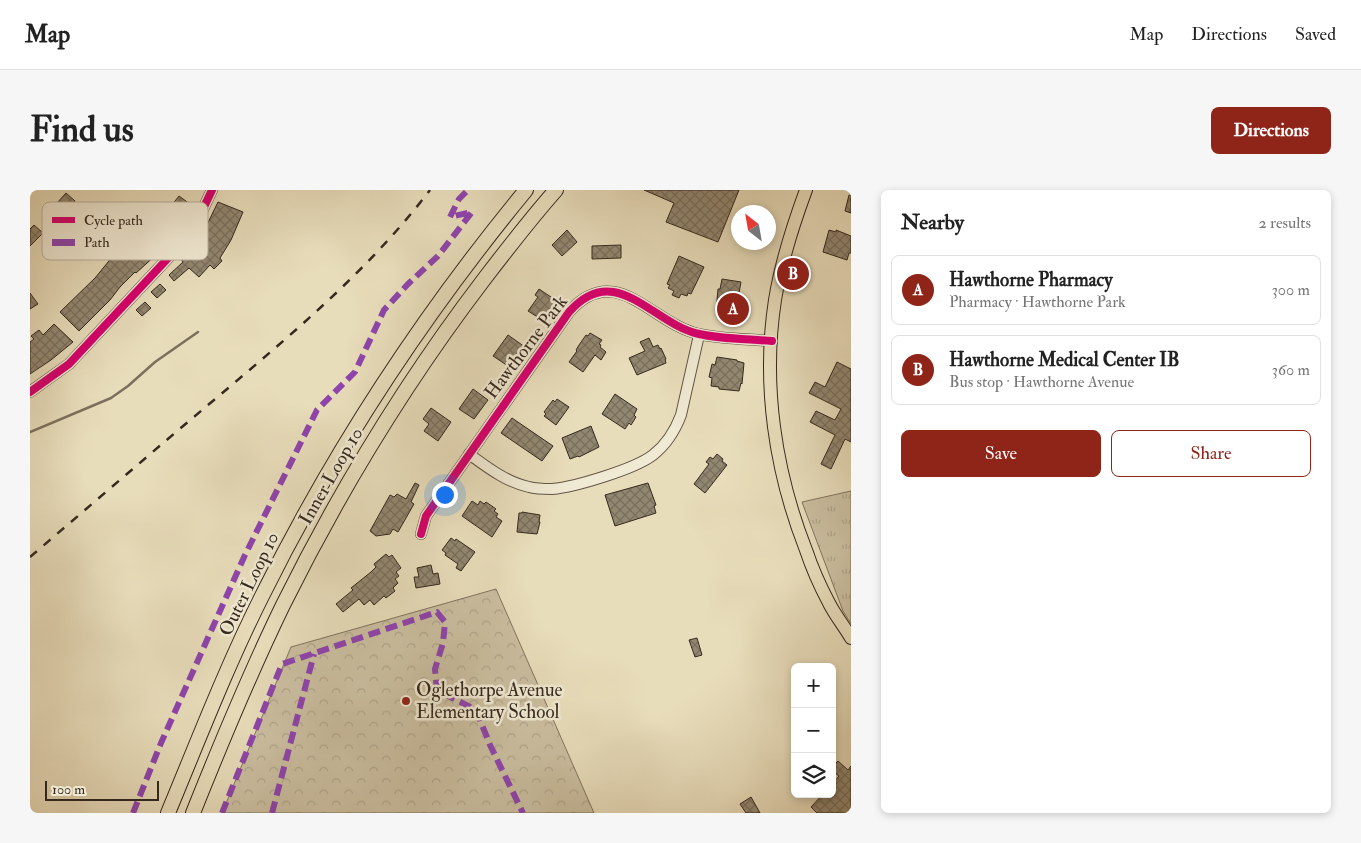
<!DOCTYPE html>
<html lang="en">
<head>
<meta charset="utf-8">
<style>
  :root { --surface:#fff; --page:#f6f6f6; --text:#222; --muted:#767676; --line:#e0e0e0; --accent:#8f2418 }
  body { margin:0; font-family:"IM FELL Double Pica",serif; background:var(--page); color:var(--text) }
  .controls { position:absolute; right:15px; bottom:15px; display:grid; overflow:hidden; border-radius:8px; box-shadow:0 2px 8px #0003 }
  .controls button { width:45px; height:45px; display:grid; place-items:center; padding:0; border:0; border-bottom:1px solid var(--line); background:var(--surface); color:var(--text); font:25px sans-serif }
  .compass { position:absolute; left:701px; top:15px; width:45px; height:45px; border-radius:50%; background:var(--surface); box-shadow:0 2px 8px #0003; rotate:329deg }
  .scale { position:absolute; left:15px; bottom:12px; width:114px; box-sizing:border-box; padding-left:5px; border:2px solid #35291e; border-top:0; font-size:14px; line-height:18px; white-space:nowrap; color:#35291e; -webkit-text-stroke:4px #f0e9d3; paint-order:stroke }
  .you { position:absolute; left:414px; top:304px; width:18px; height:18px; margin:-12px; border:4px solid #fff; border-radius:50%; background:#1a73e8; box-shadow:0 0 0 8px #1a73e833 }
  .badge { display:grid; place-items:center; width:32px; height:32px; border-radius:50%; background:var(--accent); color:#fff; font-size:16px; font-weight:700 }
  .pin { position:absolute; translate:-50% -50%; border:2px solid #fff; box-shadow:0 1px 5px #0006 }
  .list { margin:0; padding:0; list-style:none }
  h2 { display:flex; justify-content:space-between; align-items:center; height:65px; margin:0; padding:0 20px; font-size:21px }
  h2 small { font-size:16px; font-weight:400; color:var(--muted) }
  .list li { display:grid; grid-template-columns:32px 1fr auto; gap:15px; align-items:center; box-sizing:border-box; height:70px; margin:0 10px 10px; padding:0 10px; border:1px solid var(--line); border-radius:8px }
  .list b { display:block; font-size:19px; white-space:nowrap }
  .list p { margin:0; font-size:16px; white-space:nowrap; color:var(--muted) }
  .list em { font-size:16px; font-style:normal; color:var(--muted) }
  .actions { display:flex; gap:10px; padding:15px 20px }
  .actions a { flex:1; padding:11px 0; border:1px solid var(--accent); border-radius:8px; text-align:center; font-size:18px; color:var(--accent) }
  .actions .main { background:var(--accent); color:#fff }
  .icon { flex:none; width:28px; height:28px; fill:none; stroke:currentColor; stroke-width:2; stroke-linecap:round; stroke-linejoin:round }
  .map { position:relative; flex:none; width:821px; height:623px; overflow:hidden; border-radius:8px }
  header { display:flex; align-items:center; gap:30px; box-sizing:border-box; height:70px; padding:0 25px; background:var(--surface); border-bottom:1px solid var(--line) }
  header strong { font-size:24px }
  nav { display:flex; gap:28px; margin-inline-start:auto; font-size:18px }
  .intro { display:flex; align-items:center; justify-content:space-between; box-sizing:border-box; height:120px; padding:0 30px }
  h1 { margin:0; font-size:35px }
  .button { padding:12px 22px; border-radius:8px; background:var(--accent); color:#fff; font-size:18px; font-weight:700 }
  main { display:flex; gap:30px; padding:0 30px }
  aside { flex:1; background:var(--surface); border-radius:8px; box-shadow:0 2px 8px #0003 }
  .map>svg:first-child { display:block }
  .forest { fill:url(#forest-crowns); stroke:#80745f }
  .park { fill:url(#park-tufts); stroke:#80745f }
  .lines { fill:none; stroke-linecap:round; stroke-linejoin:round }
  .stream { stroke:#7c705c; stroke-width:2.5 }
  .building { fill:url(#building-cross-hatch); stroke:#35291e }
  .minor-casing { stroke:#625645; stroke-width:12 }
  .major-casing { stroke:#35291e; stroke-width:14 }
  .highway-casing { stroke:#35291e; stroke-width:16 }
  .minor { stroke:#f0e9d3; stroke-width:10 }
  .major { stroke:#e8ddbb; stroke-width:12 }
  .highway { stroke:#e8ddbb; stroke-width:14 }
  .rail { stroke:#35291e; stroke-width:2.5; stroke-dasharray:9 9; stroke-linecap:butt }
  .quiet { stroke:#8e44ad; stroke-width:6; stroke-dasharray:12 6; stroke-linecap:butt }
  .cycleway-casing { stroke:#f0e9d3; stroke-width:11 }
  .cycleway { stroke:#d6006c; stroke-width:8 }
  .poi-dot { fill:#8f2418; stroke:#f0e9d3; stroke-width:2 }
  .labels { text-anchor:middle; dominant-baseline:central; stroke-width:5; stroke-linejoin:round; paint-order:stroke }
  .street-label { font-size:19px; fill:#35291e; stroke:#f0e9d3 }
  .poi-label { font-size:19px; fill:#35291e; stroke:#f0e9d3; text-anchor:start }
  .key { fill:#f0e9d3; stroke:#b8af9d; stroke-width:1 }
  .key-label { font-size:14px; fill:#35291e }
</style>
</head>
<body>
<header>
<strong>Map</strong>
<nav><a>Map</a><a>Directions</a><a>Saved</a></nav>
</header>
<div class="intro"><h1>Find us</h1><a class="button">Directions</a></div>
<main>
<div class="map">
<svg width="821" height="623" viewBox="0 0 821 623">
  <defs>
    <pattern id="forest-crowns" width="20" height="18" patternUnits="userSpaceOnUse" patternTransform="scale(1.25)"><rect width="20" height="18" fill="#cabea0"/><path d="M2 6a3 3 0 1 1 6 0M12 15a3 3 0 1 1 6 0" fill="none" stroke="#aea389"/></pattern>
    <pattern id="park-tufts" width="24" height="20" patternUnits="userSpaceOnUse" patternTransform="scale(1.25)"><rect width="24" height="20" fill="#cabea0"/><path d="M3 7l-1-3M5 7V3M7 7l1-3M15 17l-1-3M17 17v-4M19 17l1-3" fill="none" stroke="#aea389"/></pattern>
    <pattern id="building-cross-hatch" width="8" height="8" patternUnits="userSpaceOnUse" patternTransform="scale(1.25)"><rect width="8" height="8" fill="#928770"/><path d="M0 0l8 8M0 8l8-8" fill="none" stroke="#786e5b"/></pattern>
  </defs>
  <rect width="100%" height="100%" fill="#e8ddbb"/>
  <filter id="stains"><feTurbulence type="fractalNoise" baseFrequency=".004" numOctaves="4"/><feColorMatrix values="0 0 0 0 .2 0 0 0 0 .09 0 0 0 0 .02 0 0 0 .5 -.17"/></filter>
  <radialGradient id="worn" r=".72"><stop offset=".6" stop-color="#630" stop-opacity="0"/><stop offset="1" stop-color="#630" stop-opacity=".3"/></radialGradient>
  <!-- forest -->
  <polygon class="forest" points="466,399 564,623 192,623 261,457"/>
  <!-- park -->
  <polygon class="park" points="821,301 821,434 813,421 772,312"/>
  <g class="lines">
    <!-- stream -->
    <polyline class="stream" points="0,242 81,208 98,196 125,172 168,142"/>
  </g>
  <!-- building -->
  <g class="building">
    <polygon points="614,0 709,0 688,52 636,32 644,13"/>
    <polygon points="36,3 45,11 25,32 17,24"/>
    <polygon points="819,5 821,5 821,23 815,21"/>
    <polygon points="149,6 164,17 149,38 129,21 136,12 141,16"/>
    <polygon points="188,12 213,22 201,50 190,68 192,71 184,79 180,75 169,87 159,78 144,91 139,85 153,72 150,68 158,60 162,64 176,50 171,47"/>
    <polygon points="116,33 135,52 124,63 126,65 106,83 105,82 90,97 80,110 49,141 30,122 65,88 83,66 85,68 95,57 96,58 110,43 108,41"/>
    <polygon points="4,35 13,43 0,56 0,39"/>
    <polygon points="537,40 547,52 532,66 522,55"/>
    <polygon points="799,40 806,42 806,40 821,46 821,63 819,63 817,70 793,62"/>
    <polygon points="591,55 591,68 562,69 562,56"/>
    <polygon points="649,66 674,77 661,104 658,103 657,106 651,104 649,108 642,105 644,101 638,98 640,95 637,94"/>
    <polygon points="692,89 711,92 705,125 686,122 688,99 690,99"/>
    <polygon points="130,94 136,100 127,108 121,102"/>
    <polygon points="509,99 527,111 514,131 498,121 508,107 505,105"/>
    <polygon points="0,103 8,114 0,119"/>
    <polygon points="115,112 121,118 112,126 106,120"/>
    <polygon points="24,134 43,152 21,170 0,184 0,152 4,149 1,146 9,140 13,145"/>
    <polygon points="560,143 572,150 569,154 571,155 570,157 576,162 571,170 565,165 553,182 539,172 547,161 546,160 549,155 556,145 558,146"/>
    <polygon points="478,145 495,157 481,178 463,166"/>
    <polygon points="619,148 623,157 628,155 630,159 631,158 636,169 635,169 636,173 607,185 599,168 615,161 610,152"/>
    <polygon points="687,167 707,170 707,171 714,173 712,194 711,193 709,201 689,199 689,197 681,196 682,188 679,187 682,174 685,175"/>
    <polygon points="807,172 821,179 821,252 815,249 801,279 791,274 805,245 780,232 786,221 805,230 811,219 779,203 785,192 795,197"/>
    <polygon points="443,199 458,210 444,229 429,219"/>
    <polygon points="585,204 607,219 604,225 606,227 601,235 599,233 595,239 572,224"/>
    <polygon points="527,209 539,217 526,235 514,226 516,224 514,222 523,210 525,212"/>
    <polygon points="401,218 421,232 408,251 394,241 399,234 393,229"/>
    <polygon points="482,228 523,256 512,271 471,243"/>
    <polygon points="561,236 569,257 549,267 548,266 540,269 532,248"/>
    <polygon points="687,264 693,269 692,271 697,275 675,303 664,294 679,274 676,272 680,267 683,269"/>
    <polygon points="385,293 389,295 381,312 384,314 368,342 363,339 360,344 346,346 340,341 360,305 364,307 367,304 376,309"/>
    <polygon points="618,293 626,315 624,316 626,323 585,336 575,305"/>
    <polygon points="442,311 448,315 450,311 454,314 456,312 466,319 464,321 468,324 466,327 472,331 462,347 432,326"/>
    <polygon points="492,322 510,325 509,332 510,332 507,344 487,342 489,323 492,323"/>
    <polygon points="421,348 425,351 426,349 445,362 431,381 426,378 428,374 415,365 416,363 412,360"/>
    <polygon points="356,364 359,367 362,365 371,378 366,382 369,386 365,389 368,393 363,398 365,401 356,408 354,406 344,415 340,410 334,415 329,409 313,422 306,414 323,400 321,398 341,382 346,377 344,374"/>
    <polygon points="401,375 403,384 408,383 410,394 386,398 384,387 389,387 387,378"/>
    <polygon points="667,448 672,465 665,467 659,450"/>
    <polygon points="808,571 818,580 821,576 821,623 787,623 781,617 793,604 802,604 802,594 809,586 802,581 802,577"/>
    <polygon points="721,607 730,623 716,623 710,614"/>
  </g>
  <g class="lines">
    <!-- minor casing -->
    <g class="minor-casing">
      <g id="minor">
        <polyline points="0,202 39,174 154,51 164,38 182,0"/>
        <path d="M 439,264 C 457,277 476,292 499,297 C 506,299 514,299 522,299 C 545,297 605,279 623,265 C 637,254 645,241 651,225 L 669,145"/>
        <path d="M 391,344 L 396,326 L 539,122 C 586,69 622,134 669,144 C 690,149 719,149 742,151"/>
      </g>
    </g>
    <!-- major casing -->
    <g class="major-casing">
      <path id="major" d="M 776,0 C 763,35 751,73 745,110 C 732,194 745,281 776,360 C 782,378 790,396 799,413 C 805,425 814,436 821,448"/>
    </g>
    <!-- highway casing -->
    <g class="highway-casing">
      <g id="highway">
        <path d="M 138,623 C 168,551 196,478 231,408 C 303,262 393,125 496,0"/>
        <path d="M 163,623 C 191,553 220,483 253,415 C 310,300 377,190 455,88 C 478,58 501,28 526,0"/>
      </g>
    </g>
    <!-- minor -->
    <use href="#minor" class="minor"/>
    <!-- major -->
    <use href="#major" class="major"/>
    <!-- highway -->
    <use href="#highway" class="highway"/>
    <!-- rail -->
    <path class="rail" d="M 0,367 C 61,315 122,262 184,210 C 261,145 339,80 400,0"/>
    <!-- quiet -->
    <g class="quiet">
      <polyline points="103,623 131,553 215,365 287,220 325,182 354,120 378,94 408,66 442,22 420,27 429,9 438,0"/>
      <polyline points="192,623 252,474 407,422 415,432 413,453 405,479 407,500 446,520 460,555 493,623"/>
      <polyline points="242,623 284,464"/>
    </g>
    <!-- cycleway casing -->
    <g class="cycleway-casing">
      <g id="cycleway">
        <polyline points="0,202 39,174 154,51 164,38 182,0"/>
        <path d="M 391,344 L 396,326 L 539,122 C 586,69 622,134 669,144 C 690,149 719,149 742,151"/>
      </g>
    </g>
    <!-- cycleway -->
    <use href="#cycleway" class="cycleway"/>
  </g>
  <!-- markers -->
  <circle class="poi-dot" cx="376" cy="511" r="5"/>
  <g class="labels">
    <!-- street labels -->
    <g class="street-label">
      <text transform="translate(496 157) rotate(-53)">Hawthorne Park</text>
      <text transform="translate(301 286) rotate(-60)">Inner Loop 10</text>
      <text transform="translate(219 394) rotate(-64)">Outer Loop 10</text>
    </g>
    <!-- poi labels -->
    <g class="poi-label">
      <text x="386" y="500">Oglethorpe Avenue<tspan x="386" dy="22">Elementary School</tspan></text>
    </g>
  </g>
  <!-- legend -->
  <rect x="12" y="12" width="166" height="58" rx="8" class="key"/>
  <rect x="22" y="27" width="23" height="6" fill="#d6006c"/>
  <rect x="22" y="49" width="23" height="7" fill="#8e44ad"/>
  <g class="key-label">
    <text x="54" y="35">Cycle path</text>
    <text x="54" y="57">Path</text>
  </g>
  <rect width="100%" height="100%" filter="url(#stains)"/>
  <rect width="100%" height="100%" fill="url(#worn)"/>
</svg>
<div class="controls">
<button>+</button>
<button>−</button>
<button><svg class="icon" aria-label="layers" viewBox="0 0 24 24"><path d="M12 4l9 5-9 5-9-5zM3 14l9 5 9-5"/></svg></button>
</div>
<svg class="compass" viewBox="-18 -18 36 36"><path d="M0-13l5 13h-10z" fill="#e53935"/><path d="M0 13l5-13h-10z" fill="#767676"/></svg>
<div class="scale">100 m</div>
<div class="you"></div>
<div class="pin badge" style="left:703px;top:119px">A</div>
<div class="pin badge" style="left:763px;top:84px">B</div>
</div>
<aside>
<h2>Nearby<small>2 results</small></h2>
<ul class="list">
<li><span class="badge">A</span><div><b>Hawthorne Pharmacy</b><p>Pharmacy · Hawthorne Park</p></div><em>300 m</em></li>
<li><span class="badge">B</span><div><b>Hawthorne Medical Center IB</b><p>Bus stop · Hawthorne Avenue</p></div><em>360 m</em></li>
</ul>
<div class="actions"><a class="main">Save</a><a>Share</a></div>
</aside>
</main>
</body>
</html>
